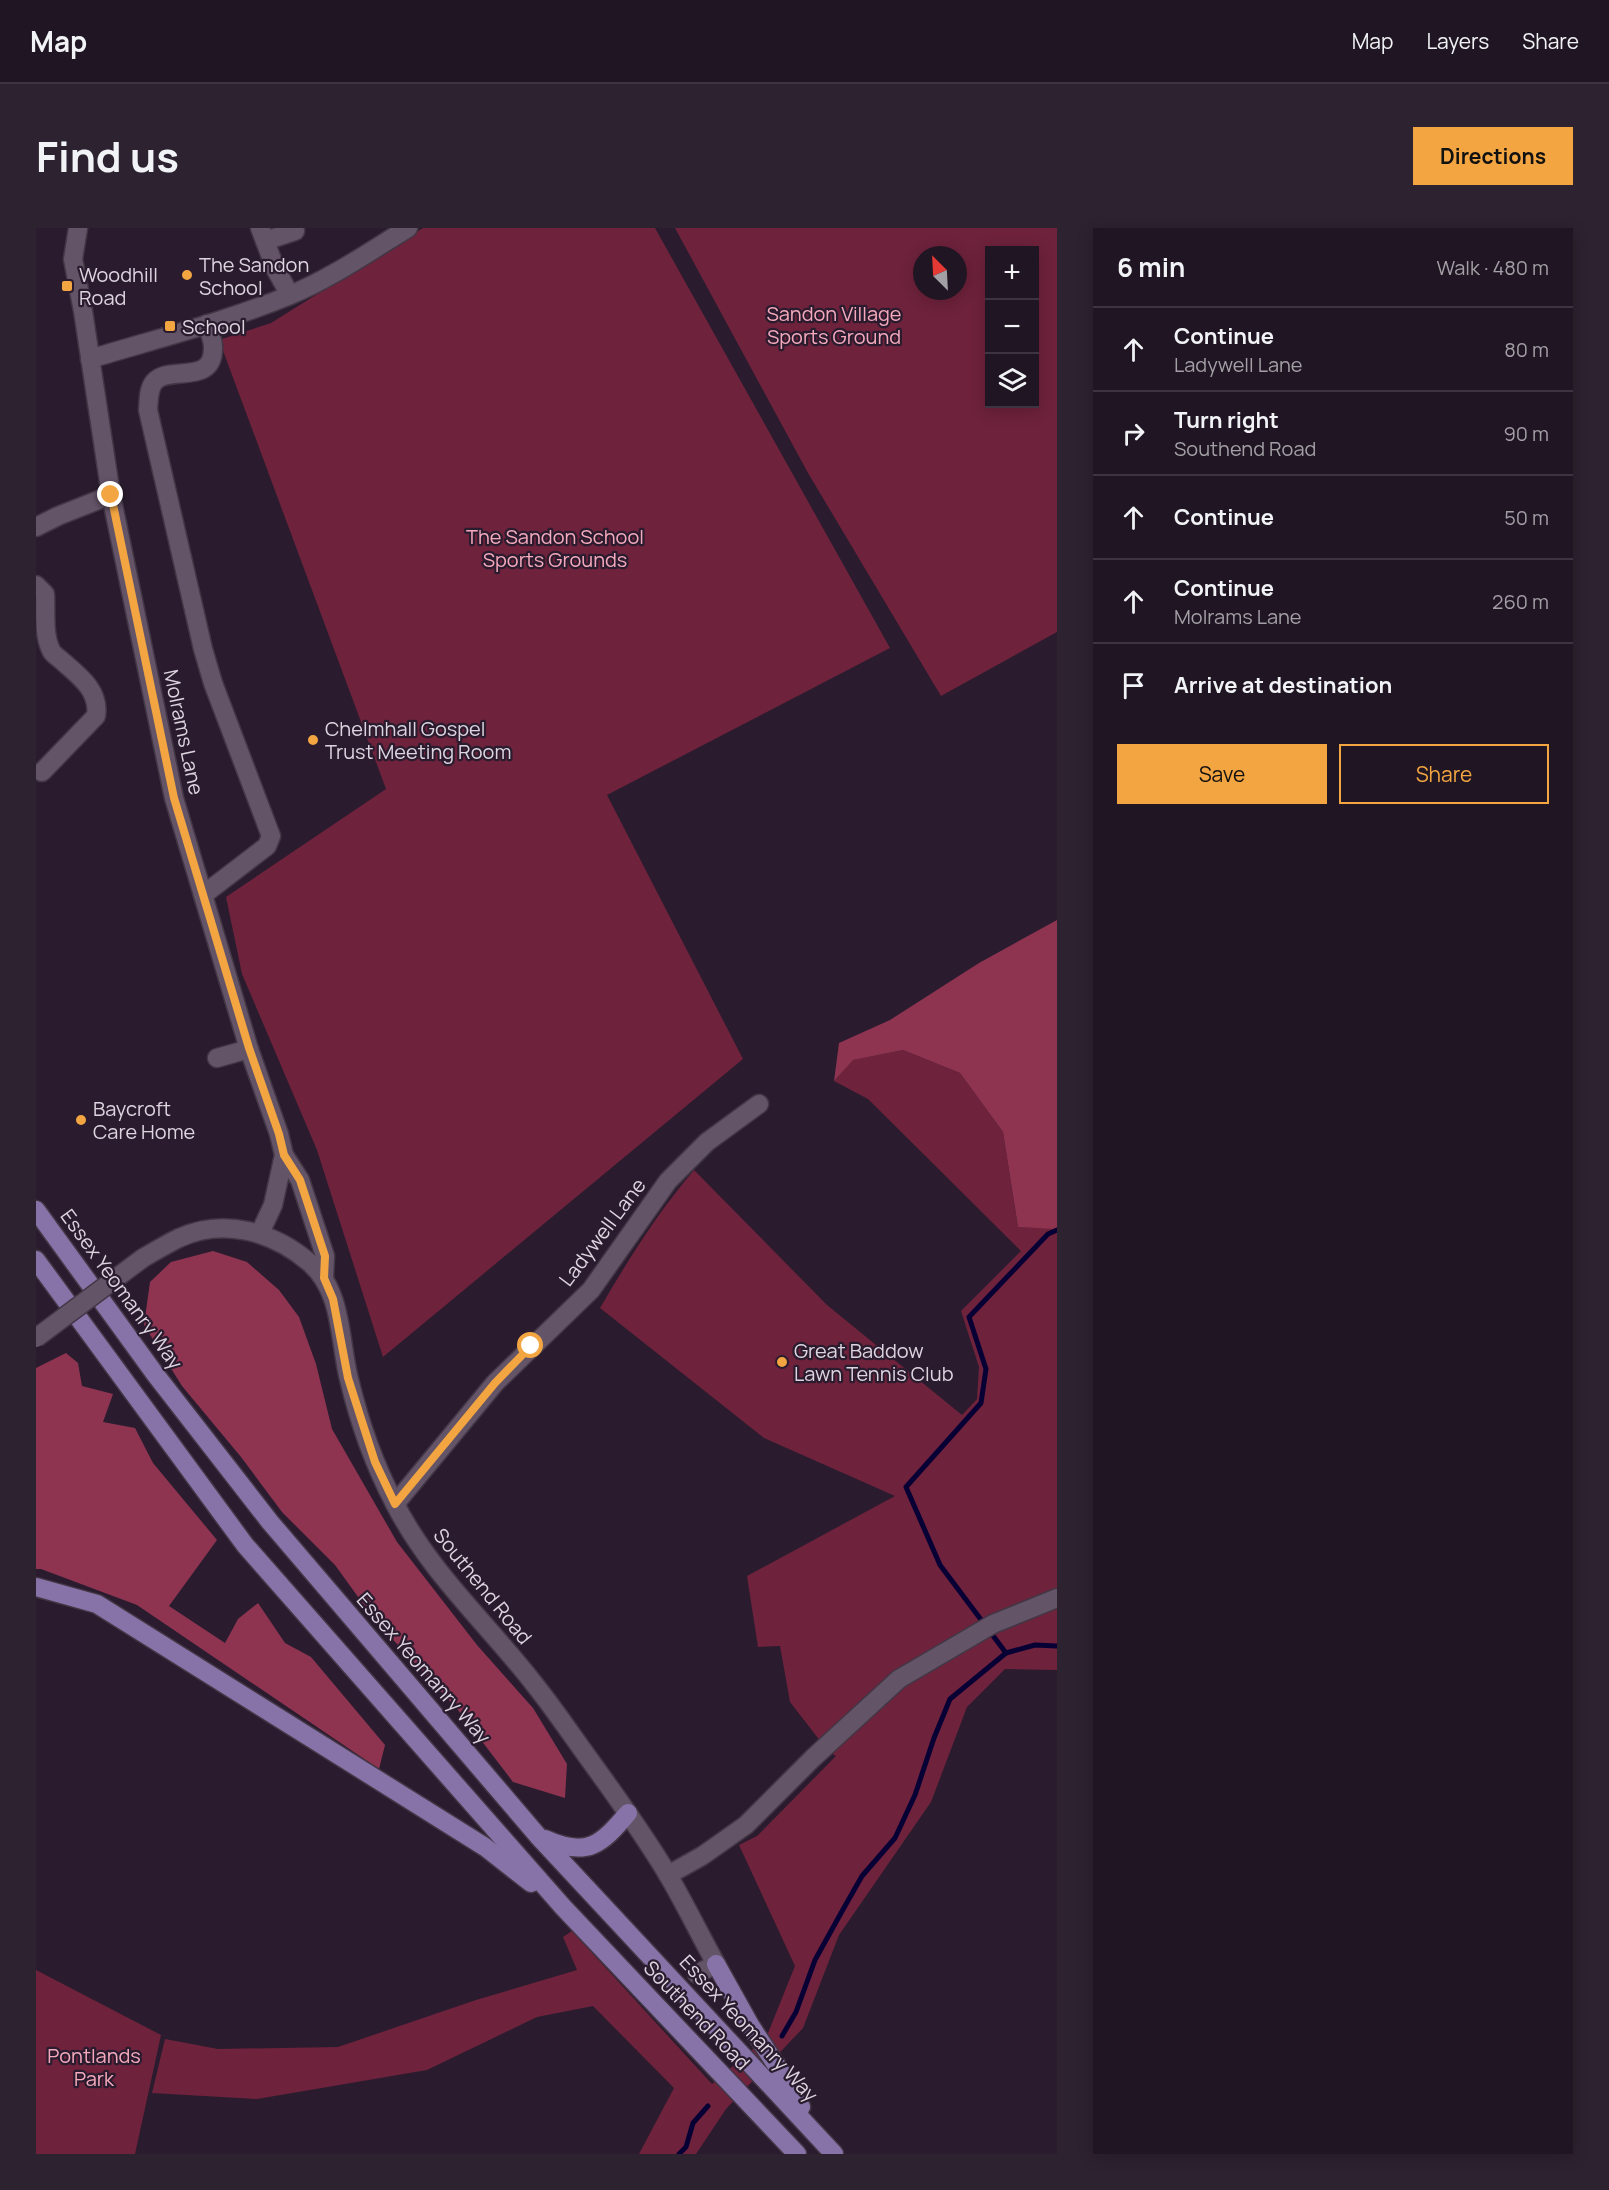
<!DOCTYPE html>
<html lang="en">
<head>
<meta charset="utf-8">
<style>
  :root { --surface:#201522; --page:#2d222f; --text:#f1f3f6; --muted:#a29fa5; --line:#3d3440; --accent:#f2a541 }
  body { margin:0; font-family:Manrope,sans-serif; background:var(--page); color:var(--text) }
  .controls { position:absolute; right:18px; top:18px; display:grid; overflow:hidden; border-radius:0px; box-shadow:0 3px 15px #0003 }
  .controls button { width:54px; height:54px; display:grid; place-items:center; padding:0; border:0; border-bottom:2px solid var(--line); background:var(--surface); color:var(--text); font:30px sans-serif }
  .compass { position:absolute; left:877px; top:18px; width:54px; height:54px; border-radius:50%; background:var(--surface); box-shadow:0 3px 15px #0003; rotate:336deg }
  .stop { position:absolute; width:18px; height:18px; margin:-14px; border:4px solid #f2a541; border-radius:50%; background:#fff }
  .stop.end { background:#f2a541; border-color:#fff; box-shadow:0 2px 6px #0008 }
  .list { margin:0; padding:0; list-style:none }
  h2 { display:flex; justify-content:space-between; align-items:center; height:78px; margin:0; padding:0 24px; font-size:26px }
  h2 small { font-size:20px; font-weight:400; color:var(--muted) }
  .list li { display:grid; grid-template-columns:39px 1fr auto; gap:18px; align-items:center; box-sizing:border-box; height:84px; padding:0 24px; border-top:2px solid var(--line) }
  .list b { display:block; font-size:22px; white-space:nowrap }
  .list p { margin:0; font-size:20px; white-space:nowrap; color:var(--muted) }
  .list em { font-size:20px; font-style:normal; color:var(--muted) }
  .actions { display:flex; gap:12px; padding:18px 24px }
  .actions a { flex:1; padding:14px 0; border:2px solid var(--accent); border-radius:0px; text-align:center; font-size:21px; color:var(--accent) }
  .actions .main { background:var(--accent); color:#111 }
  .icon { flex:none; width:33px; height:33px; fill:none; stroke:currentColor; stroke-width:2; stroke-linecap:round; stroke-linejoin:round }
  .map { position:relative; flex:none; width:1021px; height:1926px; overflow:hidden; border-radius:0px }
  header { display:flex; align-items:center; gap:36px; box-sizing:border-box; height:84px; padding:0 30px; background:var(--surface); border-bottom:2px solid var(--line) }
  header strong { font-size:28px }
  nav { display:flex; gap:33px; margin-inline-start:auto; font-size:21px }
  .intro { display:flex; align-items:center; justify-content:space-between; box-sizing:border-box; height:144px; padding:0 36px }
  h1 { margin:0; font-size:42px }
  .button { padding:15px 27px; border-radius:0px; background:var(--accent); color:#111; font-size:21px; font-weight:700 }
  main { display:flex; gap:36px; padding:0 36px }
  aside { flex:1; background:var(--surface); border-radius:0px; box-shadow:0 3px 15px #0003 }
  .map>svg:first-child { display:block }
  .green { fill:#6e223b; fill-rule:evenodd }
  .forest { fill:#8e3451 }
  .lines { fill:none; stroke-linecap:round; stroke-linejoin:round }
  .stream { stroke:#070034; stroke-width:5 }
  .minor-casing { stroke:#433746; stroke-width:21 }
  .major-casing { stroke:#433746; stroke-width:21 }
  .minor { stroke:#645468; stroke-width:18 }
  .major { stroke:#8773a8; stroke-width:18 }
  .minor-bridge-casing { stroke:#433746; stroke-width:21; stroke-linecap:butt }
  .minor-bridge { stroke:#645468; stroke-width:18 }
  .route { stroke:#f2a541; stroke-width:8 }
  .poi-dot { fill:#f2a541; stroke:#2a1c2e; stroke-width:2 }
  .labels { text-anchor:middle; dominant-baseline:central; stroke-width:4.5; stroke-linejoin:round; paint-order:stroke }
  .poi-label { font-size:20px; fill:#ddd4e0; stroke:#2a1c2e; text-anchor:start }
  .park-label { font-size:20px; fill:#f6a9bc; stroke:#2a1c2e }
  .street-label { font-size:20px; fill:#ddd4e0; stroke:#2a1c2e }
</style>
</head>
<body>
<header>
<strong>Map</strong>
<nav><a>Map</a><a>Layers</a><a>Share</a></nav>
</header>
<div class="intro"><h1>Find us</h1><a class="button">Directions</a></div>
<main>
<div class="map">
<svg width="1021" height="1926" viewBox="0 0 1021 1926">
  <rect width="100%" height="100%" fill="#2a1c2e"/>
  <!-- green -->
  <g class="green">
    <polygon points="387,0 619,0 854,420 571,567 707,831 347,1129 281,922 206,746 190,669 350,561 183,112 235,95"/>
    <path d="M 639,0 L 1021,0 L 1021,404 L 905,468 L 772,245 ZM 954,22 L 999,22 L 999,176 L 954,176 ZM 886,27 L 922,27 L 922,63 L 886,63 Z"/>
    <path d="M 867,822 L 924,845 L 967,904 L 982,999 L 1021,1000 L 1021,1442 L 969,1441 L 931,1479 L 895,1574 L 803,1707 L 767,1800 L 690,1881 L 660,1926 L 603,1926 L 638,1860 L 557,1778 L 501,1789 L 391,1842 L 221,1871 L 116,1865 L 129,1811 L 182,1821 L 302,1819 L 440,1772 L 541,1742 L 527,1709 L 536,1703 L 676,1856 L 730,1810 L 759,1738 L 703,1617 L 721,1608 L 800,1528 L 792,1523 L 754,1474 L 744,1418 L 722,1419 L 711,1348 L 859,1268 L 728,1210 L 564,1080 C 594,1029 620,987 658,942 L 791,1077 L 926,1187 L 941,1171 L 943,1139 L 925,1083 L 985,1023 L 832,871 L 798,853 L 816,832 Z"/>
    <polygon points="0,1742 125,1807 99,1926 0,1926"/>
  </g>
  <!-- forest -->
  <g class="forest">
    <polygon points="1021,692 1021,1000 1019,1001 982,999 967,904 924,845 867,822 817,832 798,853 803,815 854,792 943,735"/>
    <polygon points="177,1023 211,1034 243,1062 263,1089 280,1136 296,1201 361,1314 441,1417 497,1480 531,1536 529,1570 477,1554 422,1482 338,1391 299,1337 246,1284 205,1229 146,1158 108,1097 114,1054 135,1034"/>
    <polygon points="30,1125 42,1135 46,1158 77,1166 67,1194 99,1200 117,1235 181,1312 133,1378 189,1415 202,1391 222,1375 249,1415 275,1429 349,1517 343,1541 101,1377 5,1341 0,1341 0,1140"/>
  </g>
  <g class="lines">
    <!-- stream -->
    <g class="stream">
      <polyline points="1021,1002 1012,1006 933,1089 950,1141 945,1175 870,1259 904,1337 970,1425 999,1417 1021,1418"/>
      <polyline points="746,1808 760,1784 779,1732 805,1685 826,1648 859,1610 879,1567 898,1510 914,1471 970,1425"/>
      <polyline points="643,1926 650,1919 657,1895 672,1878"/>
    </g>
    <!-- minor casing -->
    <g class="minor-casing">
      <g id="minor">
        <polyline points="42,0 37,31 47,83 75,267 138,570 213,821 243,906 248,927 237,977 224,1005"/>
        <polyline points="224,0 240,42 254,67"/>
        <polyline points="229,13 259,3 258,0"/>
        <path d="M 54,131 C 120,111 188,94 252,68 C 294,51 333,24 372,0"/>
        <polyline points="0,299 22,288 75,267"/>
        <path d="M 0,357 L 9,366 C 10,383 7,406 15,422 C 16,426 22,429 25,432 C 42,447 64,462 60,488 L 6,544"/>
        <path d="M 167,667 L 231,618 L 235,608 L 177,455 L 167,421 L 112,182 C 113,172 112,162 118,154 C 133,136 178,159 177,119 C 177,112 173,103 171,96"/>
        <polyline points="181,830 213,821"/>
        <polyline points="248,927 264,952 289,1028 288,1050"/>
        <path d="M 107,1030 C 119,1023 131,1016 143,1010 C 188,989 238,1004 274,1035 C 307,1064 303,1112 313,1151 C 323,1193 338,1236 358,1274 C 393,1344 452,1396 499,1457 C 519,1482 537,1509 556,1535 C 582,1571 609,1608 632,1647 C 649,1676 664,1707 680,1736 L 661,1746"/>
        <polyline points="359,1276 459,1155 555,1062 632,953 671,914 723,876"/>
        <polyline points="632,1647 666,1628 710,1597 777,1530 863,1451 957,1396 1021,1370"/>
      </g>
    </g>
    <!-- major casing -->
    <g class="major-casing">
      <g id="major">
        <polyline points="0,982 119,1146 234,1294 502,1608 798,1926"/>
        <polyline points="0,1032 209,1317 527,1679 761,1926"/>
        <polyline points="0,1359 61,1376 449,1619 495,1655"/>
        <path d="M 509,1611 C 551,1630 565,1617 592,1585"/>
        <polyline points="680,1736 714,1797 752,1855 765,1879"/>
      </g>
    </g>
    <!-- minor -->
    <use href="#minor" class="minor"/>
    <!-- major -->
    <use href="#major" class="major"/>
    <!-- minor-bridge casing -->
    <g class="minor-bridge-casing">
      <polyline id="minor-bridge" points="0,1110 107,1030"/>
    </g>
    <!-- minor-bridge -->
    <use href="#minor-bridge" class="minor-bridge"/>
  </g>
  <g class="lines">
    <!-- route -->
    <polyline class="route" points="75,267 138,570 213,820 243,906 248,927 264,952 289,1028 288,1050 297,1071 312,1150 339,1234 359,1276 459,1155 495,1118"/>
  </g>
  <!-- markers -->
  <g class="poi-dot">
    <circle cx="151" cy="47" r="6"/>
    <rect x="25" y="52" width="12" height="12" rx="3"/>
    <rect x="128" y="92" width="12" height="12" rx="3"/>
    <circle cx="277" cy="512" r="6"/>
    <circle cx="45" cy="892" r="6"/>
    <circle cx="746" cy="1134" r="6"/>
  </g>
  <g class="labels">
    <!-- poi labels -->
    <g class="poi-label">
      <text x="163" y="36">The Sandon<tspan x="163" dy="23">School</tspan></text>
      <text x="43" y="46">Woodhill<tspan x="43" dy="23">Road</tspan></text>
      <text x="146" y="98">School</text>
      <text x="289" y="500">Chelmhall Gospel<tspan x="289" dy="23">Trust Meeting Room</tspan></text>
      <text x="57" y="880">Baycroft<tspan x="57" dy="23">Care Home</tspan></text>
      <text x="758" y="1122">Great Baddow<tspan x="758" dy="23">Lawn Tennis Club</tspan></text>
    </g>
    <!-- park labels -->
    <g class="park-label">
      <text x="798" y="85">Sandon Village<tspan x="798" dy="23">Sports Ground</tspan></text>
      <text x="519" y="308">The Sandon School<tspan x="519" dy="23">Sports Grounds</tspan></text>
      <text x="58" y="1827">Pontlands<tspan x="58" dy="23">Park</tspan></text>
    </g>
    <!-- street labels -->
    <g class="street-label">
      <text transform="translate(148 504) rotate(78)">Molrams Lane</text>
      <text transform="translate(566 1004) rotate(-53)">Ladywell Lane</text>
      <text transform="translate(86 1061) rotate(54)">Essex Yeomanry Way</text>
      <text transform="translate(447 1358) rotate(51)">Southend Road</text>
      <text transform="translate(388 1440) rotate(49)">Essex Yeomanry Way</text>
      <text transform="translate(661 1787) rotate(46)">Southend Road</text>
      <text transform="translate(713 1800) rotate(47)">Essex Yeomanry Way</text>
    </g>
  </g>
</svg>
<div class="controls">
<button>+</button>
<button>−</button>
<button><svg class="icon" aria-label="layers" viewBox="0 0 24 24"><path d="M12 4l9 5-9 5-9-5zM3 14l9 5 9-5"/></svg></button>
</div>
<svg class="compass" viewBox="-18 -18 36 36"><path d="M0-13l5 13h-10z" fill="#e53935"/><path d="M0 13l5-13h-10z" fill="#a29fa5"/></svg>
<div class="stop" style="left:495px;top:1118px"></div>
<div class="stop end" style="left:75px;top:267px"></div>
</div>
<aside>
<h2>6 min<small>Walk · 480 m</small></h2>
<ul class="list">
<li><svg class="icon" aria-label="ahead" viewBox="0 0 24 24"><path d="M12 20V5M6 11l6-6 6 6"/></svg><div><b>Continue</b><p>Ladywell Lane</p></div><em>80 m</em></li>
<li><svg class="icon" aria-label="right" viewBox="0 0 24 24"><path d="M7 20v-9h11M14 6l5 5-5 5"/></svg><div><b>Turn right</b><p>Southend Road</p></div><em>90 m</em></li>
<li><svg class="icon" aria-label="ahead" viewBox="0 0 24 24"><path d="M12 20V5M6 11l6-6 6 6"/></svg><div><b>Continue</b></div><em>50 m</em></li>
<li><svg class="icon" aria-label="ahead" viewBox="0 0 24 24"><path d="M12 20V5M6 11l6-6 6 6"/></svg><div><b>Continue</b><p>Molrams Lane</p></div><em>260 m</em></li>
<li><svg class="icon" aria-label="arrive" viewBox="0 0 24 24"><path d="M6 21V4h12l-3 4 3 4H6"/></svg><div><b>Arrive at destination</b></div></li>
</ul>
<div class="actions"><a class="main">Save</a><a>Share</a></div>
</aside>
</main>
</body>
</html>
